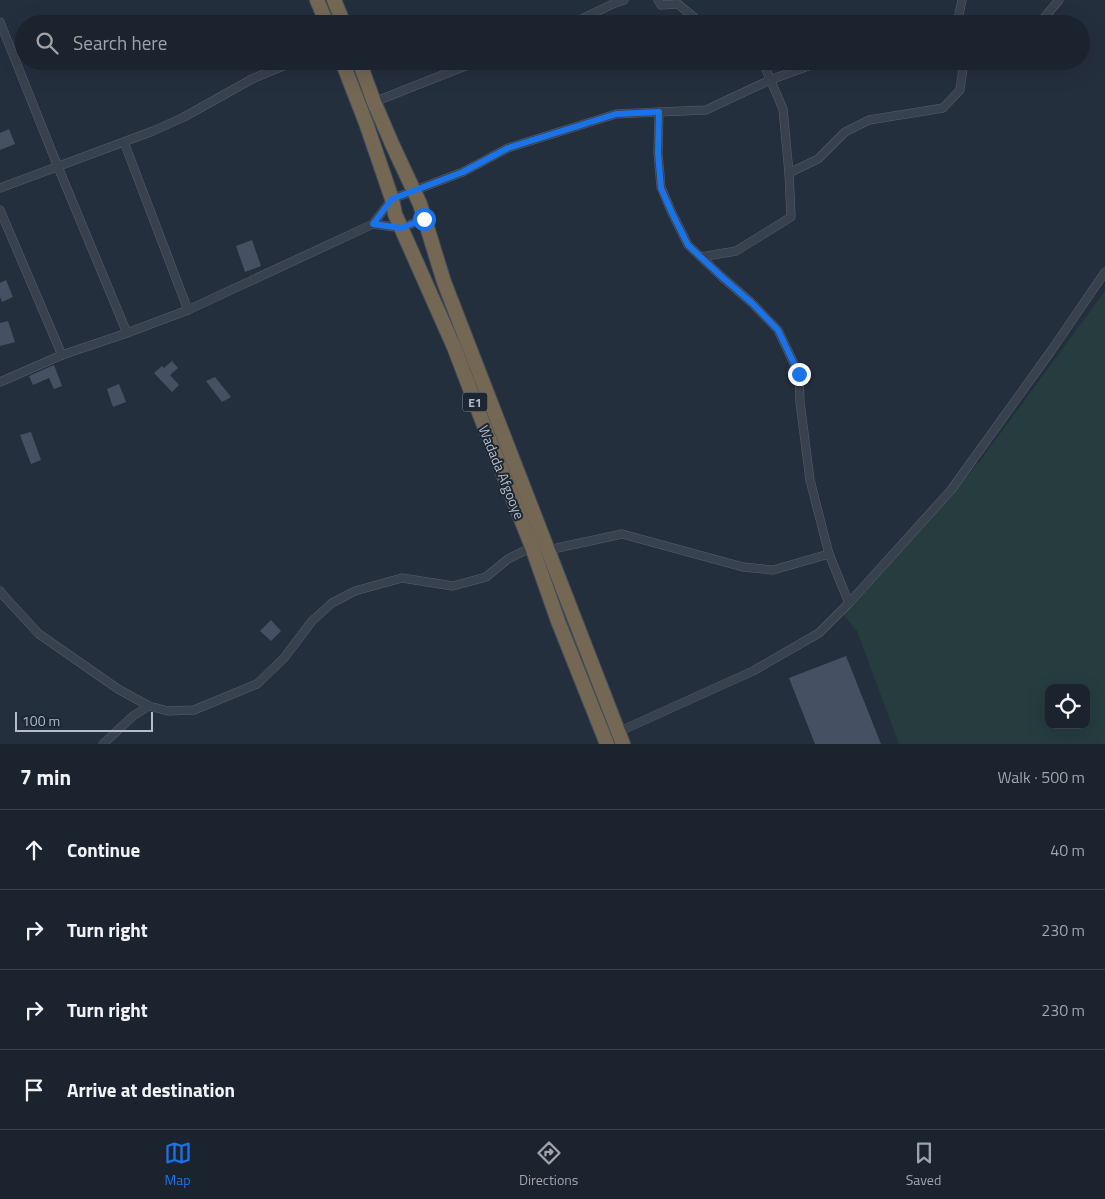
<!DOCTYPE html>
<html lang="en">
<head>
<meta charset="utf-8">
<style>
  :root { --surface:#1b232e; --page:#282f3a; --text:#f1f3f6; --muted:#a0a4aa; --line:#39404a; --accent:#1a73e8 }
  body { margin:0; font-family:"Titillium Web",sans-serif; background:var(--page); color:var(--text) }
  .controls { position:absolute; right:15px; bottom:15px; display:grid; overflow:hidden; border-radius:10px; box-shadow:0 5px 20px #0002 }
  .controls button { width:45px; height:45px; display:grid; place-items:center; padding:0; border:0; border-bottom:1px solid var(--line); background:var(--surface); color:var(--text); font:25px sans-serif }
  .scale { position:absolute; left:15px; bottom:12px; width:138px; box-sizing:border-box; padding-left:5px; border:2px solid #b4bcc9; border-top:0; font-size:14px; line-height:18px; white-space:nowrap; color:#b4bcc9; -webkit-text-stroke:4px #1d2633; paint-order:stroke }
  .stop { position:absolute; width:15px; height:15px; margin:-11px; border:4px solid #1a73e8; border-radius:50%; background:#fff }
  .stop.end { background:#1a73e8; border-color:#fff; box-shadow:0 1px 5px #0008 }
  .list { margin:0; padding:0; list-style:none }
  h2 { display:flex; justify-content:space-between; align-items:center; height:65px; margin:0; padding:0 20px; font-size:21px }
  h2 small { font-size:16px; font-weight:400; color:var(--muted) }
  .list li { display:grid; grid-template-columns:32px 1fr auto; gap:15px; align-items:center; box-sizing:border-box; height:80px; padding:0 20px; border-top:1px solid var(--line) }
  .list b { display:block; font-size:19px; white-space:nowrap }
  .list em { font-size:16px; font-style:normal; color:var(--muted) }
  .icon { flex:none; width:28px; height:28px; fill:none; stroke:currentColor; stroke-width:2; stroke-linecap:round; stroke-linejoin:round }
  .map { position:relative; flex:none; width:1105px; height:744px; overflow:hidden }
  .search { position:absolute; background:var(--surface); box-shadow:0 5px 20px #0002; left:15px; right:15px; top:15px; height:55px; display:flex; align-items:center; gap:12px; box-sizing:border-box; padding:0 18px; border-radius:28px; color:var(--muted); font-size:19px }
  .sheet { height:385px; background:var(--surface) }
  nav { display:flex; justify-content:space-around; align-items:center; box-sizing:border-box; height:70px; border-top:1px solid var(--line); background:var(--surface); font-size:14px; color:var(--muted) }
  nav a { display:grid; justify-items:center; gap:2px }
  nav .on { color:var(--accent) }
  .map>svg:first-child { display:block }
  .green { fill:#263c3f; fill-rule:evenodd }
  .building { fill:#455162 }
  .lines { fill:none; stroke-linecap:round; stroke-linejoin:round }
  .street-casing { stroke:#565f6c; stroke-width:9 }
  .highway-casing { stroke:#434c59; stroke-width:16 }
  .street { stroke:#38414e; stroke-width:8 }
  .highway { stroke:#746855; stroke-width:14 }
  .route { stroke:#1a73e8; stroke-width:6 }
  .labels { text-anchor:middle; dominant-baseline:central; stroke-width:4; stroke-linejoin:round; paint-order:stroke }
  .shield { fill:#1d2633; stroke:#878f9c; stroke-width:1 }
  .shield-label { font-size:12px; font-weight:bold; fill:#b4bcc9 }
  .street-label { font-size:14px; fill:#b4bcc9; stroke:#1d2633 }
</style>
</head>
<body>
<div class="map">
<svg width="1105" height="744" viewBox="0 0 1105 744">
  <rect width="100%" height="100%" fill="#242f3e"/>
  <!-- green -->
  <path class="green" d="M 1105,291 L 1105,744 L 899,744 L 857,631 L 843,614 L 980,461 ZM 1049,688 L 1086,688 L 1086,725 L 1049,725 Z"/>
  <!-- building -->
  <g class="building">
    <polygon points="9,129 15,144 0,150 0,133"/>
    <polygon points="252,240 261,266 245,272 236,246"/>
    <polygon points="6,280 13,297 2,302 0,297 0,283"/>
    <polygon points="8,321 15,342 0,346 0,323"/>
    <polygon points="172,361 178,368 170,375 179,385 172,392 154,373 162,366 164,368"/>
    <polygon points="54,365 62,386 54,389 49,378 33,385 29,376"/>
    <polygon points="215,377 231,397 222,402 206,381"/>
    <polygon points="119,384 126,402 113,407 107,389"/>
    <polygon points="31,432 41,460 31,464 20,435"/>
    <polygon points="271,620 281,631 271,641 260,631"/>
    <polygon points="846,656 881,744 815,744 789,678"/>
  </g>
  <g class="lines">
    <!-- street casing -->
    <g class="street-casing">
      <g id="street">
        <polyline points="658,0 661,5 678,4 702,24"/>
        <polyline points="0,22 58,167 127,333"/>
        <polyline points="571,24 615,3 624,0"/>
        <polyline points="957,24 962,0"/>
        <polyline points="1039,24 1059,0"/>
        <polyline points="374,102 478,61"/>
        <polyline points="659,112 706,110 770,80 822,61"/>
        <polyline points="124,142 188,310"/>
        <polyline points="789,173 818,159 845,132 869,120 943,108 960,90 964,61"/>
        <polyline points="0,188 153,131 184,117 252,79 295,61"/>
        <polyline points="0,210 62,355"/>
        <polyline points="373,224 401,228 424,219"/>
        <polyline points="701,257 736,251 791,217 789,173 783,109 765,67 757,61"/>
        <polyline points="0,382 62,355 127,333 188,310 373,224 392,199 463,172 508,148 616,114 659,112 658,153 661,187 672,213 688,245 722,277 752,303 778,330 799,374 800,402 810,480 829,554"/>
        <polyline points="548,550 622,534 743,567 773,570 829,554 849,603 951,490 1051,351 1105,272"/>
        <polyline points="0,591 3,595 39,634 118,689 149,706 168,711 194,710 257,684 284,658 312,621 332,603 355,591 402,578 453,586 486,577 508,559 532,547"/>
        <polyline points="618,732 753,671 819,633 849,603"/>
        <polyline points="103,744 133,716 149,706"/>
      </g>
    </g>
    <!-- highway casing -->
    <g class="highway-casing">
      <g id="highway">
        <polyline points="317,0 327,24"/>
        <polyline points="334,0 344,24"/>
        <polyline points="342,61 366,123 392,199 395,214 454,347 483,423 532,547 558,621 607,744"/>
        <polyline points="359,61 374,102 392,144 420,204 444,282 623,744"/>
      </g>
    </g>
    <!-- street -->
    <use href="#street" class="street"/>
    <!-- highway -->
    <use href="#highway" class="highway"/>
  </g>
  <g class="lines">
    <!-- route -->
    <polyline class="route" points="424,219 401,228 373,224 392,199 463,172 508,148 616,114 659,112 658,153 661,188 672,213 688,245 722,277 752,303 778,330 799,374"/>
  </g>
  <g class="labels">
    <!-- shield labels -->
    <rect class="shield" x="462.5" y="392.5" width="25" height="19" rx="4"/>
    <g class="shield-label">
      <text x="475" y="402">E1</text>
    </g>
    <!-- street labels -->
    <g class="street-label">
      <text transform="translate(502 472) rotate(68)">Wadada Afgooye</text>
    </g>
  </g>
</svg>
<div class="controls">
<button><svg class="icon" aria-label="locate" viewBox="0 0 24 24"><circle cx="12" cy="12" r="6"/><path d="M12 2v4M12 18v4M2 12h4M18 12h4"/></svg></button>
</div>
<div class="scale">100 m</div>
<div class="stop" style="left:424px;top:219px"></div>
<div class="stop end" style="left:799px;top:374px"></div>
<div class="search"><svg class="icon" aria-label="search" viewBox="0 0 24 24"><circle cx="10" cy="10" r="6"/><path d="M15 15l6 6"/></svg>Search here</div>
</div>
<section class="sheet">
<h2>7 min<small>Walk · 500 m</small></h2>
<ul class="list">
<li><svg class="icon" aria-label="ahead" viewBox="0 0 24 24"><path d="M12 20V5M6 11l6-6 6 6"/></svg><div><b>Continue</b></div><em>40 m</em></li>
<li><svg class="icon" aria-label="right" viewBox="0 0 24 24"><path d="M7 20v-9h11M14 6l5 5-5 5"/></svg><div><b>Turn right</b></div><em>230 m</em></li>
<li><svg class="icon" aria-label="right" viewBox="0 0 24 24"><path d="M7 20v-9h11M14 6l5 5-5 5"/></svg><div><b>Turn right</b></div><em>230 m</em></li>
<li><svg class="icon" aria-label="arrive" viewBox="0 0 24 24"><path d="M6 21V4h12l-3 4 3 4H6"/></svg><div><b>Arrive at destination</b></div></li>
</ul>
</section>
<nav>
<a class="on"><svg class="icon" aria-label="map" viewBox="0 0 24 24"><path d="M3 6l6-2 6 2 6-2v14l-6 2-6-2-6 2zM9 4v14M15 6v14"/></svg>Map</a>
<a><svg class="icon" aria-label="directions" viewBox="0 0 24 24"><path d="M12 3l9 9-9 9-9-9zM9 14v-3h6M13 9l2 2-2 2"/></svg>Directions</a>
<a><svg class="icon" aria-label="saved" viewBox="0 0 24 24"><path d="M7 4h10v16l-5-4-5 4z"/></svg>Saved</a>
</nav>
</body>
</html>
